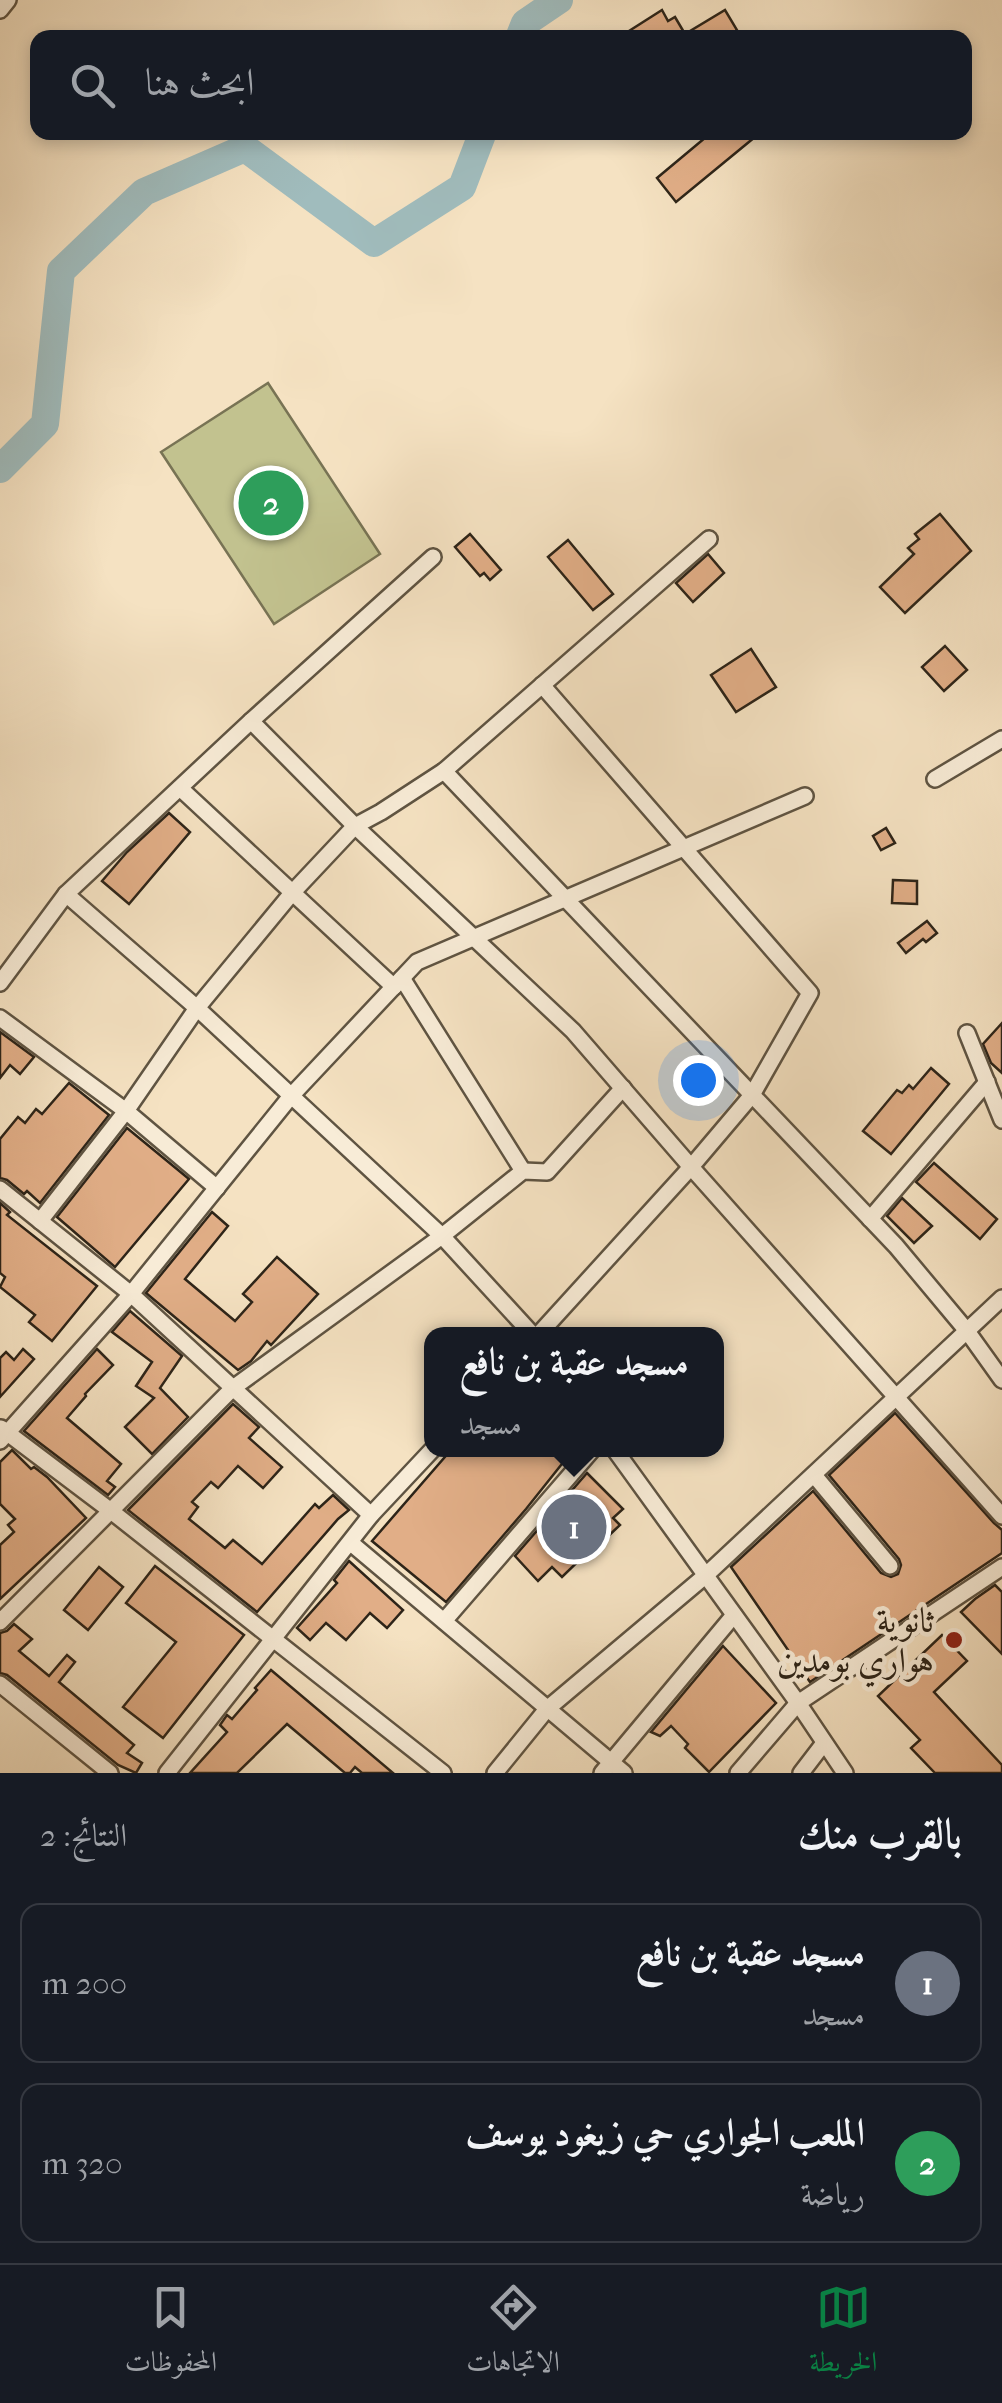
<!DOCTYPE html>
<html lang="ar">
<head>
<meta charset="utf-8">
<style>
  :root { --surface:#171b24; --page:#242831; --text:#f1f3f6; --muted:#9ea1a6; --line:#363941; --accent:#0b8043 }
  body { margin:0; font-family:"IM FELL French Canon",Amiri,serif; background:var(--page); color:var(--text); direction:rtl }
  .you { position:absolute; left:698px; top:1080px; width:35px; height:35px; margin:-25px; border:8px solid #fff; border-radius:50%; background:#1a73e8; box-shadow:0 0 0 15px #1a73e833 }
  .badge { display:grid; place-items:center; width:65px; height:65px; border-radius:50%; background:var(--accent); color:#fff; font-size:32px; font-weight:700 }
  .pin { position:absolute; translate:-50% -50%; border:5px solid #fff; box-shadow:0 2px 10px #0006 }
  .popup { position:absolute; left:424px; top:1327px; width:300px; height:130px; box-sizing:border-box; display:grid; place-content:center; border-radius:20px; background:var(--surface); filter:drop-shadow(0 2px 8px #0005); font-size:32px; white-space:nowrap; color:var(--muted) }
  .popup b { font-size:38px; color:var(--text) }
  .popup::after { content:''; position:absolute; left:50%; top:100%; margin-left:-20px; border:20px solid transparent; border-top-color:var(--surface) }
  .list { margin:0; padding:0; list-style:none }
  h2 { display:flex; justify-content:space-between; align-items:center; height:130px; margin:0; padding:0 40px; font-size:42px }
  h2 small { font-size:32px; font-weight:400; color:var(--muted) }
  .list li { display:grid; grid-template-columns:65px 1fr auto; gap:30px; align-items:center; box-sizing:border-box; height:160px; margin:0 20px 20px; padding:0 20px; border:2px solid var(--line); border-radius:20px }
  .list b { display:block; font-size:38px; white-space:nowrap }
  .list p { margin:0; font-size:32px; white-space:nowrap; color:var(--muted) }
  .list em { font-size:32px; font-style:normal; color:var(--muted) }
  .icon { flex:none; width:55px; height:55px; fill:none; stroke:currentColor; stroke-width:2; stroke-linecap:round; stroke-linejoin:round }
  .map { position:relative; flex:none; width:1002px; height:1773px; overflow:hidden; direction:ltr }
  .search { position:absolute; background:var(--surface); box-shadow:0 5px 15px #0003; left:30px; right:30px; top:30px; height:110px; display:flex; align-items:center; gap:25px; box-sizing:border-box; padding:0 35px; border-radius:20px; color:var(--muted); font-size:38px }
  .sheet { height:490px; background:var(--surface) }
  nav { display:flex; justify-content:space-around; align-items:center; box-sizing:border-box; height:140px; border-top:2px solid var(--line); background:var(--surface); font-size:28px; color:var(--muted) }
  nav a { display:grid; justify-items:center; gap:5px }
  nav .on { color:var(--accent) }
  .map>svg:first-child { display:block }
  .green { fill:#c2c28f; stroke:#787354; stroke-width:2.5 }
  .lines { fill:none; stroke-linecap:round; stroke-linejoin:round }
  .river { stroke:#a0bcbd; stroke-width:28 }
  .building { fill:#e1ae87; stroke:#2d2418; stroke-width:2.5 }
  .minor-casing { stroke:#5f5442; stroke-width:20 }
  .minor { stroke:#f8ecd7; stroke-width:15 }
  .poi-dot { fill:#8f2418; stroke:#f8ecd7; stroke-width:4 }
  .labels { text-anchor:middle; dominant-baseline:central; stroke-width:9; stroke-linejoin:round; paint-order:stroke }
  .poi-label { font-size:35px; fill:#2d2418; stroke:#f8ecd7; text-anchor:end }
</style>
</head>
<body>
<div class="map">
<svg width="1002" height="1773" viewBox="0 0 1002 1773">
  <rect width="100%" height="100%" fill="#f5e2c2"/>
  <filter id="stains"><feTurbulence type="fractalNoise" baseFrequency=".002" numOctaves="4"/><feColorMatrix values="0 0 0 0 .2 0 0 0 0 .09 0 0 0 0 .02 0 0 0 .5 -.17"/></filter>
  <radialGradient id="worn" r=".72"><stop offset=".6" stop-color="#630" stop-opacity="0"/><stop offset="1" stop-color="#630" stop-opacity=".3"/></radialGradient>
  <!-- green -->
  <polygon class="green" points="268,383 380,554 274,624 161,452"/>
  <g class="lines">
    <!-- river -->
    <g class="river">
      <polyline points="519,38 525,23 559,0"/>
      <polyline points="0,469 45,424 61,271 144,192 245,148 374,243 462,187 483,132"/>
    </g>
  </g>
  <!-- building -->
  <g class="building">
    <polygon points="662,10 668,21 675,17 685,34 725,10 737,30 725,38 618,38"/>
    <polygon points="712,132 761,132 676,202 657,178"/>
    <polygon points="940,514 971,551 905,613 880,587 914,554 908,548 919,539 915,534"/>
    <polygon points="470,534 501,570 490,580 484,573 480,576 455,547"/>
    <polygon points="568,540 613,594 593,610 548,557"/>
    <polygon points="708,554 724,573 693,602 676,583"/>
    <polygon points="945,646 967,670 944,691 922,667"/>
    <polygon points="751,649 776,687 736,712 711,675"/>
    <polygon points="169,813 190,832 129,904 102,881 127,852"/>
    <polygon points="886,828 895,843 881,850 873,836"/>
    <polygon points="893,880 917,881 917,904 892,903"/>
    <polygon points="927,921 937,933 926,942 923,939 906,953 898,943"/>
    <polygon points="1002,1023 1002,1073 991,1063 983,1044"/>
    <polygon points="0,1032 34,1057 20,1074 10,1065 0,1078"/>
    <polygon points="931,1068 949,1084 891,1154 863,1131 897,1090 902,1093 909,1085 913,1089"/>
    <polygon points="69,1083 109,1115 40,1203 27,1191 24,1194 7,1180 0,1178 0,1139 18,1117 25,1123 36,1109 42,1114"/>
    <polygon points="127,1128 189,1179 115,1267 57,1217"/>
    <polygon points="934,1163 997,1219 980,1239 916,1182"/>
    <polygon points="902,1198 932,1226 914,1243 887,1216"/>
    <polygon points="0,1203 10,1212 7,1215 97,1286 52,1341 29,1322 35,1315 0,1287 5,1277 0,1273"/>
    <polygon points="212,1212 228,1226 185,1279 235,1321 252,1302 243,1294 277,1257 318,1294 271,1345 267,1341 251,1361 238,1370 146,1293"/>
    <polygon points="130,1311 182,1356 160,1388 188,1417 152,1454 125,1427 154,1398 136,1386 152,1362 112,1332"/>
    <polygon points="23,1349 34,1359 0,1397 0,1358 6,1352 14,1360"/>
    <polygon points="97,1349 113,1365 85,1394 86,1396 67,1418 121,1464 107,1481 115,1487 108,1495 24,1431"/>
    <polygon points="233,1404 259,1427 249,1438 282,1467 263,1488 238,1466 218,1488 211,1482 192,1502 198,1507 189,1519 225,1548 233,1540 262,1564 315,1504 319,1508 333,1495 349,1510 338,1519 257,1612 128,1510"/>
    <polygon points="895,1413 994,1523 1002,1530 1002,1553 810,1682 731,1567 813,1491 881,1573 891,1577 898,1574 901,1565 899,1559 829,1475"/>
    <polygon points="12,1450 31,1469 34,1467 47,1477 86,1518 0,1599 0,1545 14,1532 8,1525 15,1519 0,1504 0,1462"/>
    <polygon points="451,1450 573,1450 526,1509 446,1602 372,1541"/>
    <polygon points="587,1473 623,1509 613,1518 620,1525 600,1544 598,1542 562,1577 552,1567 538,1581 515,1556"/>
    <polygon points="349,1561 403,1610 387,1628 370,1613 346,1640 326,1623 310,1640 297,1628 337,1583 334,1580"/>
    <polygon points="155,1566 244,1635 163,1738 123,1707 176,1642 126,1603"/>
    <polygon points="99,1567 123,1587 88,1630 64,1610"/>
    <polygon points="995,1585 1002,1592 1002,1654 961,1612 975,1599"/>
    <polygon points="14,1624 32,1639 19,1651 49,1676 67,1655 75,1662 59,1682 134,1745 127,1753 142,1763 136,1773 118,1765 7,1675 0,1673 0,1633 7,1631"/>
    <polygon points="942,1635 967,1661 934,1692 1002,1765 1002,1773 935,1773 911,1748 920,1740 878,1696"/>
    <polygon points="723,1646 776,1703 709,1772 685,1748 688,1744 671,1726 660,1736 651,1732"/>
    <polygon points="271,1670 393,1773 362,1773 355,1767 350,1773 345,1773 287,1724 237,1773 190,1773 227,1732 220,1725 227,1715 232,1719 257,1690 255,1688"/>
  </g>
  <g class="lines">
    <!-- minor casing -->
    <g class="minor-casing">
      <g id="minor">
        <polyline points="0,10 8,0"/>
        <polyline points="251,721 355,826 573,1031 691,1167 1002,1516"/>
        <polyline points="444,771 896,1246 967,1331 1002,1380"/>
        <polyline points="935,779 1002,739"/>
        <polyline points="180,788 394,987"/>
        <polyline points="66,894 197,1008 442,1236 532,1334"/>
        <polyline points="402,978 523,1171"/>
        <polyline points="0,983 66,894 251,721 433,557"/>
        <polyline points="0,1018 126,1111 217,1188"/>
        <polyline points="967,1033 1002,1120"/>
        <polyline points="0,1189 131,1294 371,1515"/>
        <polyline points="870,1219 987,1082"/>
        <polyline points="40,1221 126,1111 197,1008 292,893 355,826 381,812 444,771 709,539"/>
        <polyline points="539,1334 691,1167 752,1095 810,993 542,685"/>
        <polyline points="1,1428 111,1511 443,1773"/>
        <polyline points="0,1441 131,1294 291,1096 417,962 805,796"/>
        <polyline points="615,1450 798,1703 845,1773"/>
        <polyline points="814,1475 890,1566"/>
        <polyline points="351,1543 624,1773"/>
        <polyline points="444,1621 592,1450"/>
        <polyline points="0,1622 233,1388 442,1236 523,1171 547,1172 623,1088"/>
        <polyline points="0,1684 110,1773"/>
        <polyline points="167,1773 371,1515 432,1450"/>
        <polyline points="495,1773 547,1709 705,1576 1002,1298"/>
        <polyline points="602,1773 734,1615"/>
        <polyline points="738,1773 798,1703 1002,1567"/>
        <polyline points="801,1773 824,1743"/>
      </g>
    </g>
    <!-- minor -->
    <use href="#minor" class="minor"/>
  </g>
  <!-- markers -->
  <circle class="poi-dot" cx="954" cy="1640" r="10"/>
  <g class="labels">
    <!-- poi labels -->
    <g class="poi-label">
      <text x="934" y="1620">ثانوية<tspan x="934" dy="40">هواري بومدين</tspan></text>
    </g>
  </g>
  <rect width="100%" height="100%" filter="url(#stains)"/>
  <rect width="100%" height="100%" fill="url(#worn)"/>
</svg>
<div class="you"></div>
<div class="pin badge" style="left:574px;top:1527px;background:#6b7280">1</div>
<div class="popup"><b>مسجد عقبة بن نافع</b>مسجد</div>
<div class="pin badge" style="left:271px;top:503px;background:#2e9e5b">2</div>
<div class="search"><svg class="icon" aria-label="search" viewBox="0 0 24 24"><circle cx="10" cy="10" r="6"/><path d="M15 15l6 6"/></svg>ابحث هنا</div>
</div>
<section class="sheet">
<h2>بالقرب منك<small>النتائج: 2</small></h2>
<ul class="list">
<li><span class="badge" style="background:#6b7280">1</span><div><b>مسجد عقبة بن نافع</b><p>مسجد</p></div><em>200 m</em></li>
<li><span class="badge" style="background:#2e9e5b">2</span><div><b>الملعب الجواري حي زيغود يوسف</b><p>رياضة</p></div><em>320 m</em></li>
</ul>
</section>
<nav>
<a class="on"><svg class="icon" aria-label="map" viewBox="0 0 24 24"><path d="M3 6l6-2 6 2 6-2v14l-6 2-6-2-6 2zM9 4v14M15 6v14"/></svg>الخريطة</a>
<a><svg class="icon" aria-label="directions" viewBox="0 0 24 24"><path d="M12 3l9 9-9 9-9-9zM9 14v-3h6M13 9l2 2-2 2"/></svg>الاتجاهات</a>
<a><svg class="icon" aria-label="saved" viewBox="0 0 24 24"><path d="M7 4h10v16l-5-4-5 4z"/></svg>المحفوظات</a>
</nav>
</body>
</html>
